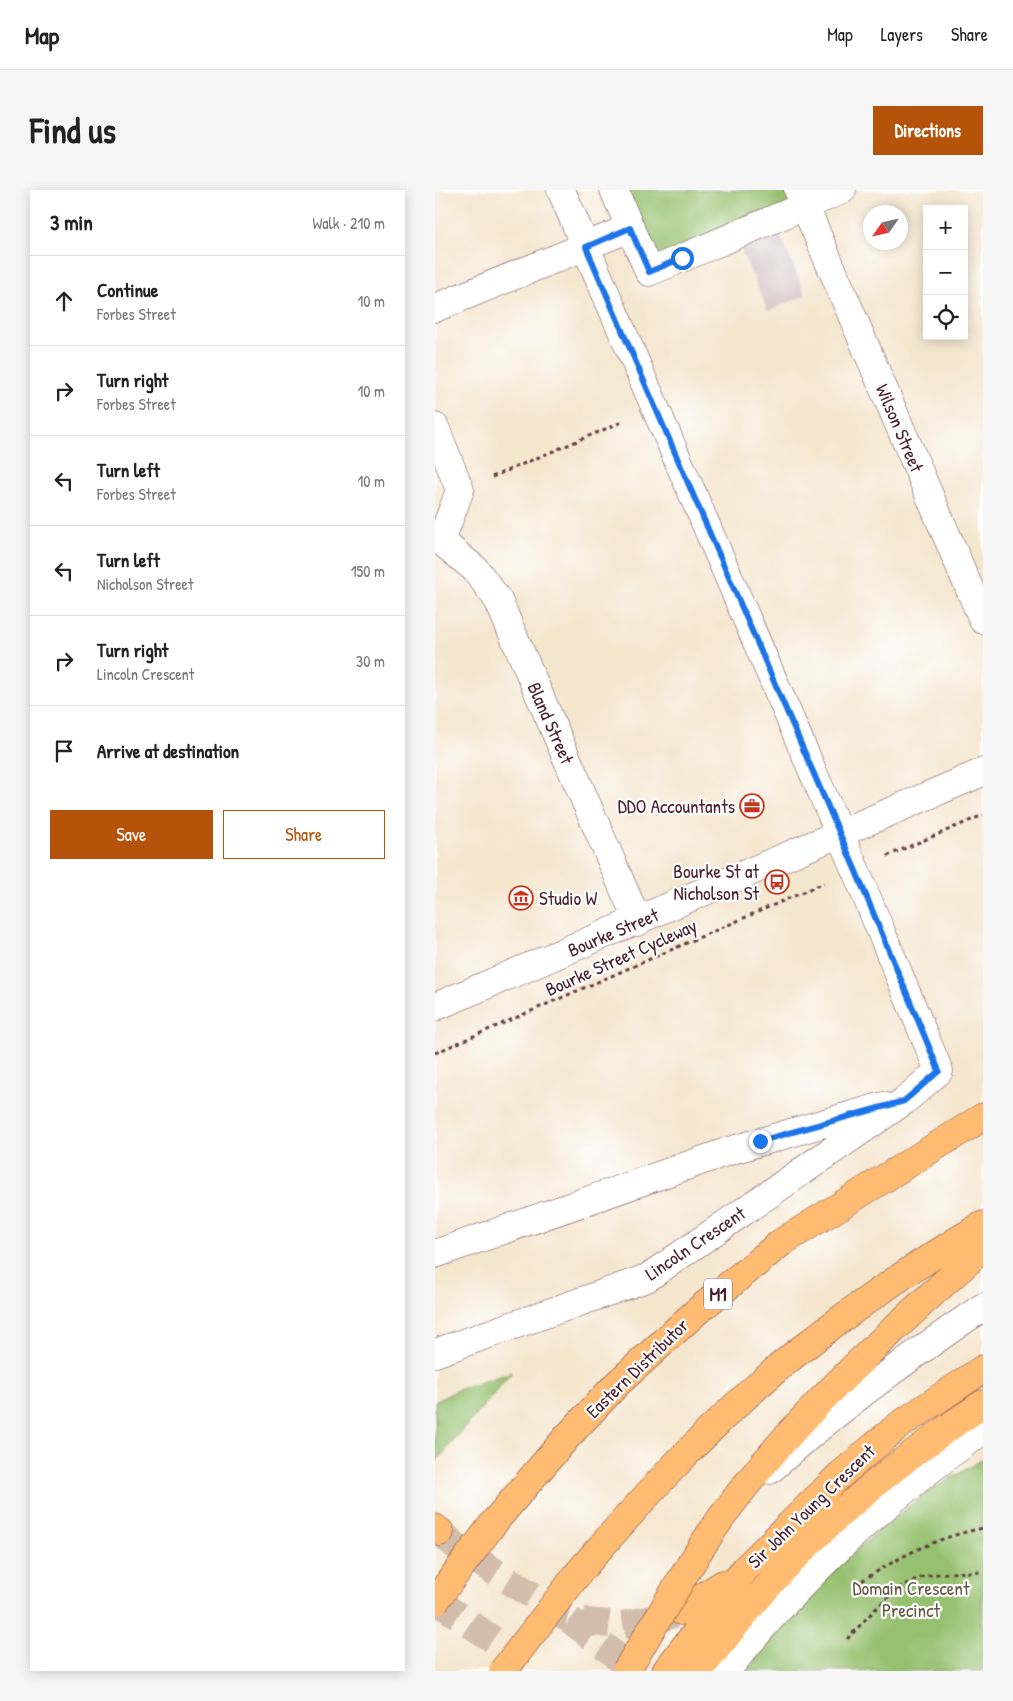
<!DOCTYPE html>
<html lang="en">
<head>
<meta charset="utf-8">
<style>
  :root { --surface:#fff; --page:#f6f6f6; --text:#222; --muted:#767676; --line:#e0e0e0; --accent:#b45309 }
  body { margin:0; font-family:"Patrick Hand",sans-serif; background:var(--page); color:var(--text) }
  .controls { position:absolute; right:15px; top:15px; display:grid; overflow:hidden; border-radius:0px; box-shadow:0 2px 12px #0003 }
  .controls button { width:45px; height:45px; display:grid; place-items:center; padding:0; border:0; border-bottom:1px solid var(--line); background:var(--surface); color:var(--text); font:25px sans-serif }
  .compass { position:absolute; left:428px; top:15px; width:45px; height:45px; border-radius:50%; background:var(--surface); box-shadow:0 2px 12px #0003; rotate:236deg }
  .stop { position:absolute; width:15px; height:15px; margin:-11px; border:4px solid #1a73e8; border-radius:50%; background:#fff }
  .stop.end { background:#1a73e8; border-color:#fff; box-shadow:0 1px 5px #0008 }
  .list { margin:0; padding:0; list-style:none }
  h2 { display:flex; justify-content:space-between; align-items:center; height:65px; margin:0; padding:0 20px; font-size:21px }
  h2 small { font-size:16px; font-weight:400; color:var(--muted) }
  .list li { display:grid; grid-template-columns:32px 1fr auto; gap:15px; align-items:center; box-sizing:border-box; height:90px; padding:0 20px; border-top:1px solid var(--line) }
  .list b { display:block; font-size:19px; white-space:nowrap }
  .list p { margin:0; font-size:16px; white-space:nowrap; color:var(--muted) }
  .list em { font-size:16px; font-style:normal; color:var(--muted) }
  .actions { display:flex; gap:10px; padding:15px 20px }
  .actions a { flex:1; padding:11px 0; border:1px solid var(--accent); border-radius:0px; text-align:center; font-size:18px; color:var(--accent) }
  .actions .main { background:var(--accent); color:#fff }
  .icon { flex:none; width:28px; height:28px; fill:none; stroke:currentColor; stroke-width:2; stroke-linecap:round; stroke-linejoin:round }
  .map { position:relative; flex:none; width:548px; height:1481px; overflow:hidden; border-radius:0px }
  header { display:flex; align-items:center; gap:30px; box-sizing:border-box; height:70px; padding:0 25px; background:var(--surface); border-bottom:1px solid var(--line) }
  header strong { font-size:24px }
  nav { display:flex; gap:28px; margin-inline-start:auto; font-size:18px }
  .intro { display:flex; align-items:center; justify-content:space-between; box-sizing:border-box; height:120px; padding:0 30px }
  h1 { margin:0; font-size:35px }
  .button { padding:12px 22px; border-radius:0px; background:var(--accent); color:#fff; font-size:18px; font-weight:700 }
  main { display:flex; gap:30px; padding:0 30px }
  aside { flex:1; background:var(--surface); border-radius:0px; box-shadow:0 2px 12px #0003 }
  .map>svg:first-child { display:block }
  .industrial { fill:#d2bec2 }
  .green { fill:#96c16f; stroke:#70704d }
  .lines { fill:none; stroke-linecap:round; stroke-linejoin:round }
  .major-tunnel { stroke:#d3bead; stroke-width:28; stroke-dasharray:28 14; stroke-linecap:butt }
  .minor-casing { stroke:#643d43; stroke-width:29 }
  .major-casing { stroke:#643d43; stroke-width:29 }
  .highway-casing { stroke:#643d43; stroke-width:29 }
  .path { stroke:#643d43; stroke-width:3; stroke-dasharray:4 4; stroke-linecap:butt }
  .minor { stroke:#fff; stroke-width:28 }
  .major { stroke:#ffbb71; stroke-width:28 }
  .highway { stroke:#ffbb71; stroke-width:28 }
  .highway-bridge-casing { stroke:#643d43; stroke-width:29; stroke-linecap:butt }
  .highway-bridge { stroke:#ffbb71; stroke-width:28 }
  .route { stroke:#1a73e8; stroke-width:6 }
  .labels { text-anchor:middle; dominant-baseline:central; stroke-width:4.5; stroke-linejoin:round; paint-order:stroke }
  .shield { fill:#fff; stroke:#80626b; stroke-width:1 }
  .shield-label { font-size:18px; font-weight:bold; fill:#4a1f2b }
  .street-label { font-size:19px; fill:#4a1f2b; stroke:#fff }
  .poi-label { font-size:19px; fill:#4a1f2b; stroke:#fff; text-anchor:end }
  .park-label { font-size:19px; fill:#655843; stroke:#fff }
</style>
</head>
<body>
<header>
<strong>Map</strong>
<nav><a>Map</a><a>Layers</a><a>Share</a></nav>
</header>
<div class="intro"><h1>Find us</h1><a class="button">Directions</a></div>
<main>
<aside>
<h2>3 min<small>Walk · 210 m</small></h2>
<ul class="list">
<li><svg class="icon" aria-label="ahead" viewBox="0 0 24 24"><path d="M12 20V5M6 11l6-6 6 6"/></svg><div><b>Continue</b><p>Forbes Street</p></div><em>10 m</em></li>
<li><svg class="icon" aria-label="right" viewBox="0 0 24 24"><path d="M7 20v-9h11M14 6l5 5-5 5"/></svg><div><b>Turn right</b><p>Forbes Street</p></div><em>10 m</em></li>
<li><svg class="icon" aria-label="left" viewBox="0 0 24 24"><path d="M17 20v-9H6M10 6l-5 5 5 5"/></svg><div><b>Turn left</b><p>Forbes Street</p></div><em>10 m</em></li>
<li><svg class="icon" aria-label="left" viewBox="0 0 24 24"><path d="M17 20v-9H6M10 6l-5 5 5 5"/></svg><div><b>Turn left</b><p>Nicholson Street</p></div><em>150 m</em></li>
<li><svg class="icon" aria-label="right" viewBox="0 0 24 24"><path d="M7 20v-9h11M14 6l5 5-5 5"/></svg><div><b>Turn right</b><p>Lincoln Crescent</p></div><em>30 m</em></li>
<li><svg class="icon" aria-label="arrive" viewBox="0 0 24 24"><path d="M6 21V4h12l-3 4 3 4H6"/></svg><div><b>Arrive at destination</b></div></li>
</ul>
<div class="actions"><a class="main">Save</a><a>Share</a></div>
</aside>
<div class="map">
<svg width="548" height="1481" viewBox="0 0 548 1481">
  <rect width="100%" height="100%" fill="#fff"/>
  <filter id="ink" filterUnits="userSpaceOnUse"><feTurbulence type="fractalNoise" baseFrequency=".02" numOctaves="2"/><feDisplacementMap in="SourceGraphic" scale="10" xChannelSelector="R" yChannelSelector="G"/><feConvolveMatrix kernelMatrix="1 2 1 2 8 2 1 2 1" color-interpolation-filters="sRGB"/></filter>
  <filter id="wash" filterUnits="userSpaceOnUse"><feTurbulence type="fractalNoise" baseFrequency=".0096" numOctaves="4" result="noise"/><feDisplacementMap in="SourceGraphic" scale="20" xChannelSelector="R" yChannelSelector="G"/><feGaussianBlur stdDeviation="1.12" result="paint"/><feColorMatrix in="noise" values="0 0 0 0 0 0 0 0 0 0 0 0 0 0 0 0 0 1.4 0 .05"/><feComposite in="paint" operator="in"/></filter>
  <g filter="url(#wash)">
    <rect width="100%" height="100%" fill="#f5e6ce"/>
    <!-- industrial -->
    <polygon class="industrial" points="343,41 371,105 333,121 305,57"/>
    <!-- green -->
    <g class="green">
      <polygon points="173,0 418,0 212,89"/>
      <polygon points="77,1182 0,1273 0,1212 22,1200"/>
      <path d="M 548,1269 L 548,1481 L 312,1481 C 355,1417 414,1364 474,1316 C 497,1298 524,1284 548,1269 Z"/>
    </g>
  </g>
  <g filter="url(#ink)">
    <g class="lines">
      <!-- major-tunnel -->
      <g class="major-tunnel">
        <polyline points="5,1342 27,1361 130,1426 153,1432 188,1435 240,1424"/>
        <polyline points="0,1410 104,1481"/>
        <polyline points="135,1430 177,1462 194,1481"/>
      </g>
      <!-- minor casing -->
      <g class="minor-casing">
        <g id="minor">
          <polyline points="363,0 548,430"/>
          <polyline points="195,38 214,82 407,0"/>
          <polyline points="0,118 195,38 179,0"/>
          <polyline points="0,237 25,300 6,351 41,380 63,410 203,732"/>
          <polyline points="0,817 548,582"/>
          <polyline points="0,1064 294,961 448,916"/>
          <polyline points="0,1163 212,1088 469,911 504,881 420,679 126,0"/>
          <path d="M 335,1280 C 401,1220 474,1167 548,1117"/>
          <path d="M 291,1481 C 365,1388 451,1309 548,1240"/>
        </g>
      </g>
      <!-- major casing -->
      <g class="major-casing">
        <g id="major">
          <polyline points="0,1338 5,1342"/>
          <polyline points="246,1421 288,1394"/>
          <polyline points="231,1481 311,1378 403,1287 463,1236 548,1179"/>
        </g>
      </g>
      <!-- highway casing -->
      <g class="highway-casing">
        <g id="highway">
          <polyline points="60,1331 132,1247 182,1194 260,1123 347,1052 548,927"/>
          <path d="M 257,1372 C 329,1253 446,1150 548,1058"/>
          <path d="M 145,1381 C 212,1303 283,1225 364,1161 C 422,1115 484,1073 548,1035"/>
          <path d="M 263,1481 C 293,1444 321,1407 354,1373 C 412,1313 478,1260 548,1214"/>
        </g>
      </g>
      <!-- path -->
      <g class="path">
        <polyline points="57,287 187,232"/>
        <polyline points="452,666 548,625"/>
        <polyline points="0,863 389,693"/>
        <path d="M 420,1395 C 465,1367 495,1349 548,1338"/>
        <path d="M 412,1449 C 431,1430 450,1405 475,1392 C 497,1381 524,1383 548,1382"/>
      </g>
      <!-- minor -->
      <use href="#minor" class="minor"/>
      <!-- major -->
      <use href="#major" class="major"/>
      <!-- highway -->
      <use href="#highway" class="highway"/>
      <!-- highway-bridge casing -->
      <g class="highway-bridge-casing">
        <g id="highway-bridge">
          <polyline points="0,1411 60,1331"/>
          <polyline points="68,1481 145,1381"/>
          <polyline points="191,1481 257,1372"/>
        </g>
      </g>
      <!-- highway-bridge -->
      <use href="#highway-bridge" class="highway-bridge"/>
    </g>
  </g>
  <g class="lines" filter="url(#ink)">
    <!-- route -->
    <polyline class="route" points="247,68 214,82 195,38 151,57 420,679 504,881 469,911 325,951"/>
  </g>
  <!-- icons -->
  <defs>
    <g id="office-ring" transform="scale(1.25)"><circle r="9.5" fill="#fff" stroke="#c8321e" stroke-width="1.5"/><path d="M-6-3h4V-5.5h4V-3h4V5H-6ZM-1-4.5V-3h2v-1.5ZM-6 0V1H6V0Z" fill="#c8321e"/></g>
    <g id="bus-ring" transform="scale(1.25)"><circle r="9.5" fill="#fff" stroke="#c8321e" stroke-width="1.5"/><path d="M-5-6H5V4H4V6H2V4H-2V6H-4V4H-5ZM-3.5-4V0h7V-4ZM-3.5 1.2v1.5H-2V1.2ZM2 1.2v1.5H3.5V1.2Z" fill="#c8321e"/></g>
    <g id="museum-ring" transform="scale(1.25)"><circle r="9.5" fill="#fff" stroke="#c8321e" stroke-width="1.5"/><path d="M0-6L6-3V-2H-6V-3ZM-5-1h2V3h-2ZM-1-1h2V3h-2ZM3-1h2V3H3ZM-6 4H6V6H-6Z" fill="#c8321e"/></g>
  </defs>
  <g fill-rule="evenodd">
    <use href="#office-ring" x="317" y="616"/>
    <use href="#bus-ring" x="342" y="692"/>
    <use href="#museum-ring" x="86" y="708"/>
  </g>
  <g class="labels">
    <!-- shield labels -->
    <rect class="shield" x="269" y="1088.5" width="28" height="31" rx="4"/>
    <g class="shield-label">
      <text x="283" y="1104">M1</text>
    </g>
    <!-- street labels -->
    <g class="street-label">
      <text transform="translate(465 238) rotate(67)">Wilson Street</text>
      <text transform="translate(116 533) rotate(66)">Bland Street</text>
      <text transform="translate(178 742) rotate(-23)">Bourke Street</text>
      <text transform="translate(186 767) rotate(-24)">Bourke Street Cycleway</text>
      <text transform="translate(260 1053) rotate(-34)">Lincoln Crescent</text>
      <text transform="translate(202 1178) rotate(-44)">Eastern Distributor</text>
      <text transform="translate(376 1316) rotate(-44)">Sir John Young Crescent</text>
    </g>
    <!-- poi labels -->
    <g class="poi-label">
      <text x="300" y="616">DDO Accountants</text>
      <text x="324" y="681">Bourke St at<tspan x="324" dy="22">Nicholson St</tspan></text>
      <text x="104" y="708" text-anchor="start">Studio W</text>
    </g>
    <!-- park labels -->
    <g class="park-label">
      <text x="476" y="1398">Domain Crescent<tspan x="476" dy="22">Precinct</tspan></text>
    </g>
  </g>
</svg>
<div class="controls">
<button>+</button>
<button>−</button>
<button><svg class="icon" aria-label="locate" viewBox="0 0 24 24"><circle cx="12" cy="12" r="6"/><path d="M12 2v4M12 18v4M2 12h4M18 12h4"/></svg></button>
</div>
<svg class="compass" viewBox="-18 -18 36 36"><path d="M0-13l5 13h-10z" fill="#e53935"/><path d="M0 13l5-13h-10z" fill="#767676"/></svg>
<div class="stop" style="left:247px;top:68px"></div>
<div class="stop end" style="left:325px;top:951px"></div>
</div>
</main>
</body>
</html>
